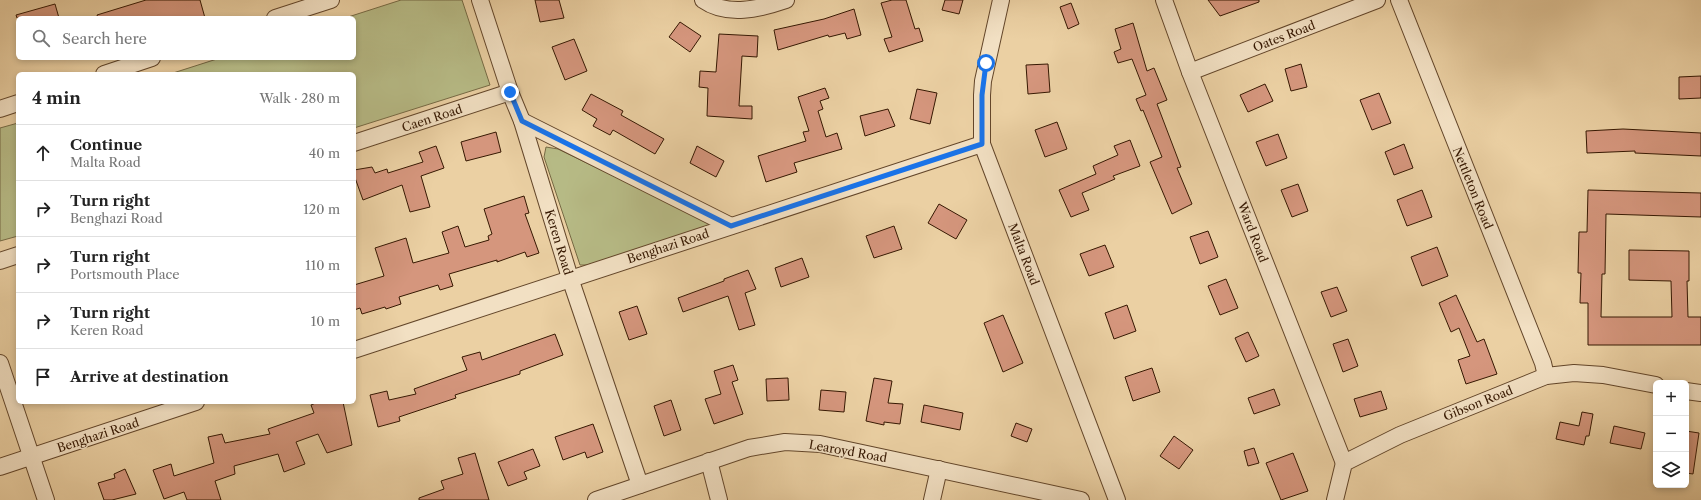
<!DOCTYPE html>
<html lang="en">
<head>
<meta charset="utf-8">
<style>
  :root { --surface:#fff; --page:#f2f2f2; --text:#222; --muted:#767676; --line:#e0e0e0 }
  body { margin:0; font-family:"Libre Caslon Text",serif; background:var(--page); color:var(--text) }
  .controls { position:absolute; right:12px; bottom:12px; display:grid; overflow:hidden; border-radius:6px; box-shadow:0 2px 6px #0003 }
  .controls button { width:36px; height:36px; display:grid; place-items:center; padding:0; border:0; border-bottom:1px solid var(--line); background:var(--surface); color:var(--text); font:20px sans-serif }
  .stop { position:absolute; width:12px; height:12px; margin:-9px; border:3px solid #1a73e8; border-radius:50%; background:#fff }
  .stop.end { background:#1a73e8; border-color:#fff; box-shadow:0 1px 4px #0008 }
  .list { margin:0; padding:0; list-style:none }
  h2 { display:flex; justify-content:space-between; align-items:center; height:52px; margin:0; padding:0 16px; font-size:17px }
  h2 small { font-size:13px; font-weight:400; color:var(--muted) }
  .list li { display:grid; grid-template-columns:26px 1fr auto; gap:12px; align-items:center; box-sizing:border-box; height:56px; padding:0 16px; border-top:1px solid var(--line) }
  .list b { display:block; font-size:15px; white-space:nowrap }
  .list p { margin:0; font-size:13px; white-space:nowrap; color:var(--muted) }
  .list em { font-size:13px; font-style:normal; color:var(--muted) }
  .icon { flex:none; width:22px; height:22px; fill:none; stroke:currentColor; stroke-width:2; stroke-linecap:round; stroke-linejoin:round }
  .map { position:relative; flex:none; width:1701px; height:500px; overflow:hidden }
  .search { position:absolute; background:var(--surface); box-shadow:0 2px 6px #0003; left:16px; top:16px; width:340px; height:44px; display:flex; align-items:center; gap:10px; box-sizing:border-box; padding:0 14px; border-radius:6px; color:var(--muted); font-size:15px }
  .panel { position:absolute; background:var(--surface); box-shadow:0 2px 6px #0003; left:16px; top:72px; width:340px; height:332px; border-radius:6px }
  .map>svg:first-child { display:block }
  .green { fill:#b7bb86; stroke:#766a44 }
  .building { fill:#d5967d; stroke:#361802 }
  .lines { fill:none; stroke-linecap:round; stroke-linejoin:round }
  .minor-casing { stroke:#63462a; stroke-width:18 }
  .minor { stroke:#f2e0c3; stroke-width:16 }
  .route { stroke:#1a73e8; stroke-width:5 }
  .labels { text-anchor:middle; dominant-baseline:central; stroke-width:3; stroke-linejoin:round; paint-order:stroke }
  .street-label { font-size:12px; fill:#361802; stroke:#f2e0c3 }
</style>
</head>
<body>
<div class="map">
<svg width="1701" height="500" viewBox="0 0 1701 500">
  <rect width="100%" height="100%" fill="#ebd0a3"/>
  <filter id="stains"><feTurbulence type="fractalNoise" baseFrequency=".005" numOctaves="4"/><feColorMatrix values="0 0 0 0 .2 0 0 0 0 .09 0 0 0 0 .02 0 0 0 .5 -.17"/></filter>
  <radialGradient id="worn" r=".72"><stop offset=".6" stop-color="#630" stop-opacity="0"/><stop offset="1" stop-color="#630" stop-opacity=".3"/></radialGradient>
  <!-- green -->
  <g class="green">
    <polygon points="401,0 462,0 490,85 354,128 354,74 170,74 220,58 354,58 354,18 345,18"/>
    <polygon points="18,123 18,236 0,241 0,128"/>
    <polygon points="546,147 558,149 706,221 709,225 699,233 587,265 580,265 544,157"/>
  </g>
  <!-- building -->
  <g class="building">
    <polygon points="146,0 200,0 205,18 98,18 97,15"/>
    <polygon points="535,0 559,0 564,18 540,22"/>
    <polygon points="892,0 906,0 915,29 919,28 923,41 889,52 884,39 892,37 881,3"/>
    <polygon points="945,0 963,0 959,14 942,10"/>
    <polygon points="1208,0 1259,0 1259,2 1220,16"/>
    <polygon points="1071,3 1079,24 1068,29 1060,7"/>
    <polygon points="55,4 59,18 17,18 16,15"/>
    <polygon points="854,9 861,35 847,39 845,33 829,37 828,35 778,50 774,30 824,19"/>
    <polygon points="680,22 701,36 690,52 669,37"/>
    <polygon points="1133,23 1147,71 1154,68 1167,100 1157,104 1181,167 1177,168 1192,204 1172,214 1150,162 1162,157 1143,110 1141,111 1136,99 1146,95 1132,59 1118,63 1114,52 1121,49 1115,29"/>
    <polygon points="719,34 758,36 757,57 742,56 739,106 752,106 752,119 707,116 708,88 699,87 700,71 716,72"/>
    <polygon points="574,39 587,71 565,80 552,47"/>
    <polygon points="1048,64 1050,92 1028,94 1026,65"/>
    <polygon points="1301,64 1307,87 1291,91 1285,69"/>
    <polygon points="1701,76 1701,98 1679,99 1679,77"/>
    <polygon points="1265,84 1273,101 1248,112 1240,95"/>
    <polygon points="825,88 829,98 820,101 823,109 818,111 826,137 837,133 842,149 794,163 797,172 766,182 758,156 806,141 803,132 809,131 798,97"/>
    <polygon points="917,89 937,93 930,124 910,119"/>
    <polygon points="1379,93 1391,123 1372,130 1360,100"/>
    <polygon points="591,94 623,111 621,115 664,139 655,154 613,130 610,135 593,126 597,119 582,110"/>
    <polygon points="888,109 895,126 865,136 860,116"/>
    <polygon points="1057,122 1067,149 1045,157 1035,130"/>
    <polygon points="1623,129 1701,133 1701,156 1635,153 1635,151 1587,153 1586,131"/>
    <polygon points="496,132 501,152 466,161 461,142"/>
    <polygon points="1278,134 1287,158 1266,166 1256,142"/>
    <polygon points="1130,140 1140,166 1113,176 1115,179 1082,193 1089,210 1071,217 1059,190 1096,174 1093,166 1118,155 1114,146"/>
    <polygon points="1404,144 1413,168 1394,175 1385,152"/>
    <polygon points="436,146 444,168 421,176 430,207 410,212 402,185 363,200 354,175 354,170 372,167 375,173 387,169 388,173 423,162 419,152"/>
    <polygon points="697,146 724,161 716,177 690,163"/>
    <polygon points="1298,184 1308,211 1292,217 1281,190"/>
    <polygon points="1422,190 1432,217 1407,226 1397,200"/>
    <polygon points="1588,190 1701,193 1701,217 1606,214 1605,274 1602,274 1601,317 1672,317 1671,281 1629,280 1629,250 1689,251 1689,281 1687,281 1688,317 1701,317 1701,345 1588,345 1588,303 1580,303 1581,273 1578,273 1579,232 1587,232"/>
    <polygon points="524,196 529,213 525,214 539,253 527,257 525,252 497,262 497,260 449,274 453,286 440,290 438,285 399,297 401,304 386,309 385,307 362,314 360,308 354,310 354,285 384,276 375,248 406,238 413,263 449,253 442,232 458,226 465,247 489,240 488,236 492,234 484,209"/>
    <polygon points="939,204 967,220 956,239 928,223"/>
    <polygon points="894,226 902,249 874,258 866,236"/>
    <polygon points="1208,231 1218,257 1200,264 1190,237"/>
    <polygon points="1105,245 1114,267 1089,276 1080,254"/>
    <polygon points="1437,247 1448,276 1422,286 1411,257"/>
    <polygon points="802,258 809,277 781,287 775,268"/>
    <polygon points="748,270 756,289 745,293 755,325 739,330 728,296 683,312 678,298 724,281 724,279"/>
    <polygon points="1226,279 1238,308 1220,315 1208,286"/>
    <polygon points="1337,287 1347,311 1331,317 1321,292"/>
    <polygon points="1456,295 1477,342 1484,339 1497,374 1466,384 1458,360 1470,356 1459,328 1451,332 1439,303"/>
    <polygon points="1127,305 1136,331 1114,339 1105,313"/>
    <polygon points="637,306 647,334 629,340 619,312"/>
    <polygon points="1003,315 1023,363 1003,372 984,323"/>
    <polygon points="1248,332 1259,356 1246,362 1235,338"/>
    <polygon points="555,334 563,355 520,371 520,374 455,395 456,398 399,417 400,421 378,427 370,395 387,391 389,400 416,394 414,389 467,370 462,357 480,352 482,360"/>
    <polygon points="1348,339 1358,366 1343,372 1333,344"/>
    <polygon points="733,365 738,380 732,382 743,414 714,424 705,399 721,394 714,371"/>
    <polygon points="1152,368 1160,392 1133,401 1125,377"/>
    <polygon points="788,378 789,400 767,401 766,379"/>
    <polygon points="874,378 892,381 888,403 903,404 900,424 884,422 884,425 866,421"/>
    <polygon points="1274,389 1280,405 1254,414 1248,398"/>
    <polygon points="821,390 846,392 844,412 819,410"/>
    <polygon points="1381,391 1387,409 1360,417 1354,399"/>
    <polygon points="671,400 681,430 664,436 654,406"/>
    <polygon points="318,402 343,402 352,445 327,453 318,434 296,442 305,464 284,472 278,454 234,466 235,474 215,481 221,500 187,500 184,492 164,499 153,470 171,464 174,476 214,463 208,437 222,434 225,443 270,434 268,429 314,413 311,405"/>
    <polygon points="924,405 963,413 960,430 921,422"/>
    <polygon points="1582,412 1593,414 1589,436 1586,436 1584,445 1556,439 1560,422 1579,426"/>
    <polygon points="1016,423 1032,429 1027,442 1011,436"/>
    <polygon points="593,424 603,452 587,458 585,452 563,460 555,437"/>
    <polygon points="1614,426 1645,433 1641,449 1610,443"/>
    <polygon points="1686,431 1699,433 1693,474 1686,473"/>
    <polygon points="1174,436 1193,450 1179,469 1160,456"/>
    <polygon points="1254,448 1259,463 1248,466 1244,451"/>
    <polygon points="533,449 540,466 524,472 527,479 508,486 498,462"/>
    <polygon points="475,453 489,500 419,500 419,498 444,489 441,481 463,474 458,458"/>
    <polygon points="1293,453 1308,491 1281,500 1266,463"/>
    <polygon points="125,469 136,494 112,500 104,500 98,483 115,478 114,474"/>
  </g>
  <g class="lines">
    <!-- minor casing -->
    <g class="minor-casing">
      <g id="minor">
        <polyline points="480,0 510,92 522,121 570,278 640,485"/>
        <path d="M 703,0 C 727,17 760,9 786,0"/>
        <polyline points="1001,0 983,81 982,95 982,144 1117,500"/>
        <polyline points="1164,0 1190,72 1344,463"/>
        <polyline points="1399,0 1543,363 1546,376"/>
        <polyline points="275,18 331,0"/>
        <polyline points="1190,72 1377,0"/>
        <polyline points="104,74 152,58"/>
        <polyline points="0,109 18,103"/>
        <polyline points="522,121 731,226"/>
        <polyline points="354,143 510,92"/>
        <polyline points="0,261 18,255"/>
        <polyline points="354,350 982,144"/>
        <polyline points="0,363 46,500"/>
        <polyline points="1686,391 1701,393"/>
        <polyline points="709,461 719,500"/>
        <polyline points="0,467 196,402"/>
        <polyline points="596,500 749,448 785,442 820,444 1081,500"/>
        <polyline points="932,500 939,469"/>
        <polyline points="1335,500 1344,463 1400,435 1546,376 1574,373 1603,375 1656,385"/>
      </g>
    </g>
    <!-- minor -->
    <use href="#minor" class="minor"/>
  </g>
  <g class="lines">
    <!-- route -->
    <polyline class="route" points="510,92 522,121 731,226 982,144 982,95 986,63"/>
  </g>
  <g class="labels">
    <!-- street labels -->
    <g class="street-label">
      <text transform="translate(1284 36) rotate(-21)">Oates Road</text>
      <text transform="translate(432 118) rotate(-18)">Caen Road</text>
      <text transform="translate(1473 188) rotate(68)">Nettleton Road</text>
      <text transform="translate(1253 232) rotate(69)">Ward Road</text>
      <text transform="translate(559 242) rotate(73)">Keren Road</text>
      <text transform="translate(668 246) rotate(-18)">Benghazi Road</text>
      <text transform="translate(1024 254) rotate(69)">Malta Road</text>
      <text transform="translate(1478 403) rotate(-22)">Gibson Road</text>
      <text transform="translate(98 435) rotate(-18)">Benghazi Road</text>
      <text transform="translate(848 451) rotate(10)">Learoyd Road</text>
    </g>
  </g>
  <rect width="100%" height="100%" filter="url(#stains)"/>
  <rect width="100%" height="100%" fill="url(#worn)"/>
</svg>
<div class="controls">
<button>+</button>
<button>−</button>
<button><svg class="icon" aria-label="layers" viewBox="0 0 24 24"><path d="M12 4l9 5-9 5-9-5zM3 14l9 5 9-5"/></svg></button>
</div>
<div class="stop" style="left:986px;top:63px"></div>
<div class="stop end" style="left:510px;top:92px"></div>
<div class="search"><svg class="icon" aria-label="search" viewBox="0 0 24 24"><circle cx="10" cy="10" r="6"/><path d="M15 15l6 6"/></svg>Search here</div>
<section class="panel">
<h2>4 min<small>Walk · 280 m</small></h2>
<ul class="list">
<li><svg class="icon" aria-label="ahead" viewBox="0 0 24 24"><path d="M12 20V5M6 11l6-6 6 6"/></svg><div><b>Continue</b><p>Malta Road</p></div><em>40 m</em></li>
<li><svg class="icon" aria-label="right" viewBox="0 0 24 24"><path d="M7 20v-9h11M14 6l5 5-5 5"/></svg><div><b>Turn right</b><p>Benghazi Road</p></div><em>120 m</em></li>
<li><svg class="icon" aria-label="right" viewBox="0 0 24 24"><path d="M7 20v-9h11M14 6l5 5-5 5"/></svg><div><b>Turn right</b><p>Portsmouth Place</p></div><em>110 m</em></li>
<li><svg class="icon" aria-label="right" viewBox="0 0 24 24"><path d="M7 20v-9h11M14 6l5 5-5 5"/></svg><div><b>Turn right</b><p>Keren Road</p></div><em>10 m</em></li>
<li><svg class="icon" aria-label="arrive" viewBox="0 0 24 24"><path d="M6 21V4h12l-3 4 3 4H6"/></svg><div><b>Arrive at destination</b></div></li>
</ul>
</section>
</div>
</body>
</html>
